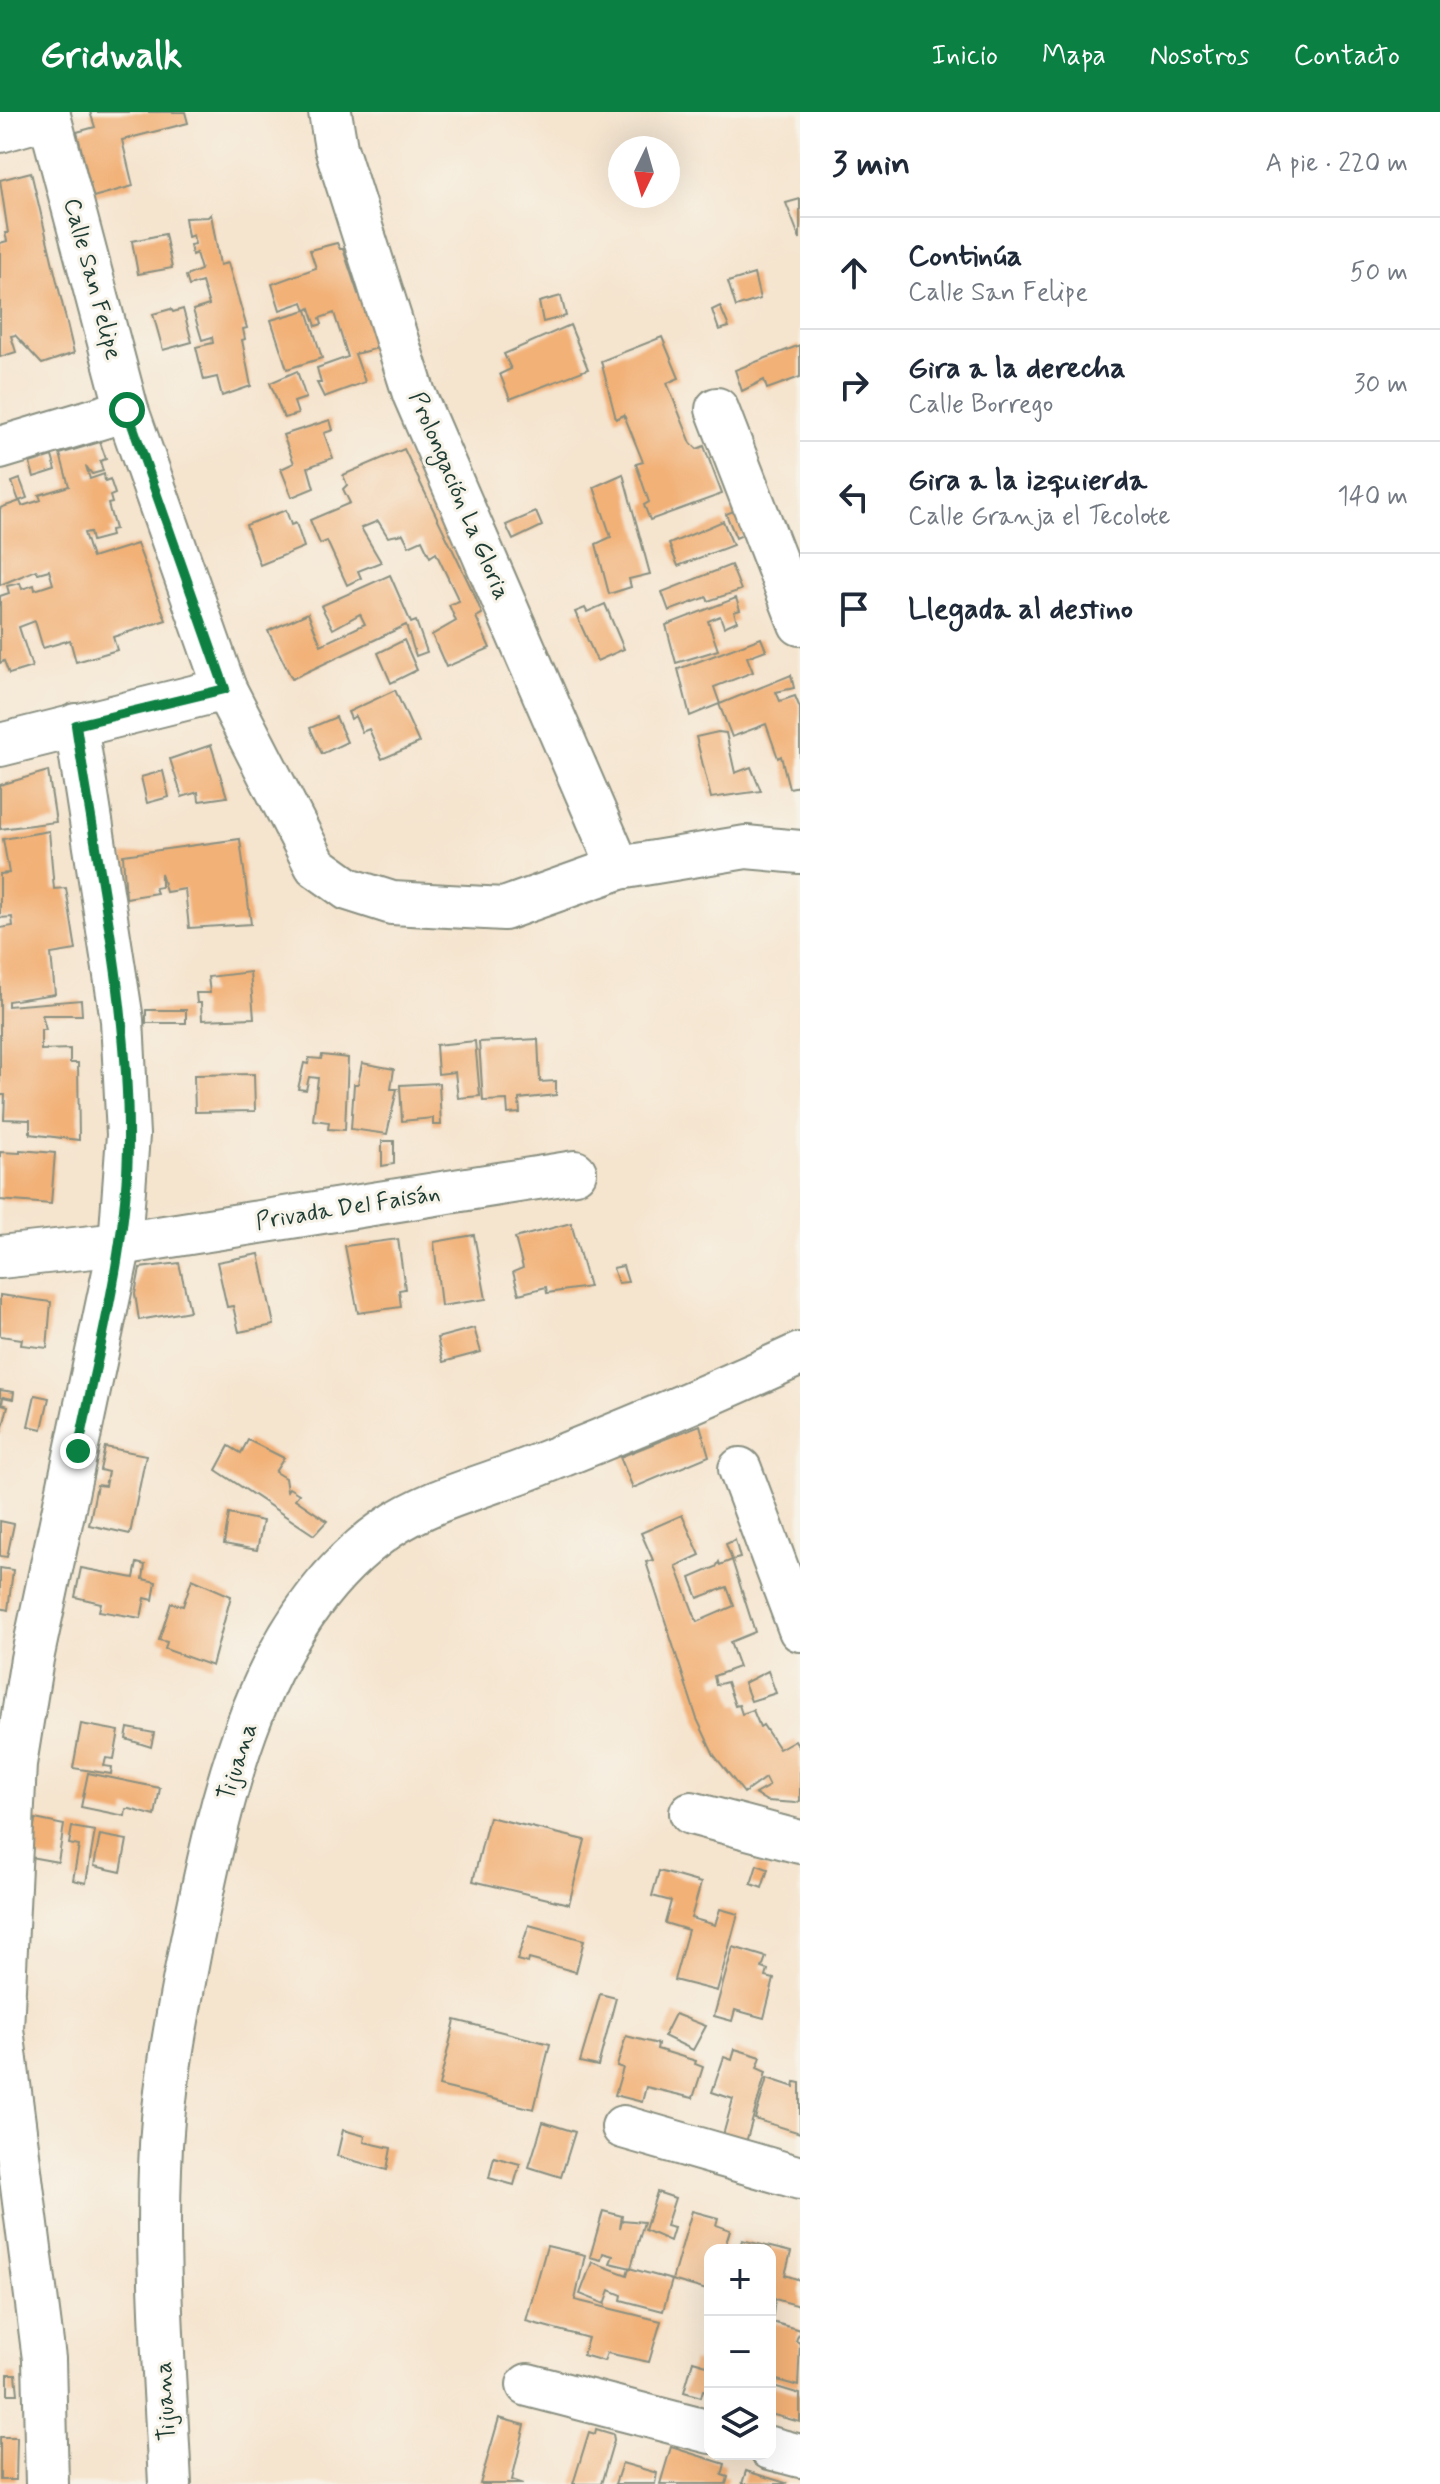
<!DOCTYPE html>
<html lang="es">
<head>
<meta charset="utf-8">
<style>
  :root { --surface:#fff; --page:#f2f2f3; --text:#1f2937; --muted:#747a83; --line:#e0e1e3; --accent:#0b8043 }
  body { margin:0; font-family:Mynerve,sans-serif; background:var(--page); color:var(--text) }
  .controls { position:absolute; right:24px; bottom:24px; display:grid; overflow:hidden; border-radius:16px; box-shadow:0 8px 32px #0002 }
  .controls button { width:72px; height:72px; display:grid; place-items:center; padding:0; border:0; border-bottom:2px solid var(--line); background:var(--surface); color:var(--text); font:40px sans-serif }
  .compass { position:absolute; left:608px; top:24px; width:72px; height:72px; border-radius:50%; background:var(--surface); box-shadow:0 8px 32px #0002; rotate:185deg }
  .stop { position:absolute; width:24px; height:24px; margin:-18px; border:6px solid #0b8043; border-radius:50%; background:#fff }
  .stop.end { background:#0b8043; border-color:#fff; box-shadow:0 2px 8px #0008 }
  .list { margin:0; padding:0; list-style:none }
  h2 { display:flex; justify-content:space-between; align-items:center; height:104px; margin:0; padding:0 32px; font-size:34px }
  h2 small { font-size:26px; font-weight:400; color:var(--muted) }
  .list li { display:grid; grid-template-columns:52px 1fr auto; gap:24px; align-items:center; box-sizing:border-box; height:112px; padding:0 32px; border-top:2px solid var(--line) }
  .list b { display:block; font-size:30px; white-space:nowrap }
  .list p { margin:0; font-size:26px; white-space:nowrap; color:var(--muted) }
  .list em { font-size:26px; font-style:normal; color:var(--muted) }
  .icon { flex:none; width:44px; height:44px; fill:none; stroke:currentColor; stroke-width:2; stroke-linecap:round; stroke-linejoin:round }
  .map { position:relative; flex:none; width:800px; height:2372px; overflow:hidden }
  header { display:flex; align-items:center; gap:48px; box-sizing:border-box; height:112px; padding:0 40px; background:var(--accent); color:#fff }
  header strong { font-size:38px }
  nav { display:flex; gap:44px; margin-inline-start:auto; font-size:28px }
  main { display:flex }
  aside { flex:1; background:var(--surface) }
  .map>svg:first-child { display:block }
  .building { fill:#f2b177 }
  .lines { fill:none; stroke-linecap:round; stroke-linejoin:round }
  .minor-casing { stroke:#8a9081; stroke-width:46 }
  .minor { stroke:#fff; stroke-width:42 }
  .route { stroke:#0b8043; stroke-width:10 }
  .labels { text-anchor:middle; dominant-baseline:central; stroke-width:6; stroke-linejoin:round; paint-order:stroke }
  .street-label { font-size:24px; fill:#1f3d34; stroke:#f7f3e8 }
</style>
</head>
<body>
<header>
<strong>Gridwalk</strong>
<nav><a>Inicio</a><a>Mapa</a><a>Nosotros</a><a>Contacto</a></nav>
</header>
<main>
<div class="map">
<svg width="800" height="2372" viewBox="0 0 800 2372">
  <rect width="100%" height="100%" fill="#f7f3e8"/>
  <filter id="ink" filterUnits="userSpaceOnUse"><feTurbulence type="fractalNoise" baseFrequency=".0125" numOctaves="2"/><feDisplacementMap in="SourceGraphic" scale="16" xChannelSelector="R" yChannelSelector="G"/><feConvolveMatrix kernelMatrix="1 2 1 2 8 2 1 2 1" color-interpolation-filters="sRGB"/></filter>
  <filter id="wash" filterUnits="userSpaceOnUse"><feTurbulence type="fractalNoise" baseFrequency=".006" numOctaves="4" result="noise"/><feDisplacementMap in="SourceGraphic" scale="32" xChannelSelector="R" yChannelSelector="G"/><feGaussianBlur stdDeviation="1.8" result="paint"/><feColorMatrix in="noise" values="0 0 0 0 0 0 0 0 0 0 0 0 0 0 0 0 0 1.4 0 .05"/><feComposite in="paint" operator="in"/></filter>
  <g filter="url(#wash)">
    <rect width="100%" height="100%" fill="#f5e4ce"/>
    <g id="blocks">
      <!-- building -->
      <g class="building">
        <polygon points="90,0 185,0 188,11 122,28 133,74 93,85 77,20 95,15"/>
        <polygon points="31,60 74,241 42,252 15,223 11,224 16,240 0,245 0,131 7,129 5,121 8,121 0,68"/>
        <polygon points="800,87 800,127 786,91"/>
        <polygon points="211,102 220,153 228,151 247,216 243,217 245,227 242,228 251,274 222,284 217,265 204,268 196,235 213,231 212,225 202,228 193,198 209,193 202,170 189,174 186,164 201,158 196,141 192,143 190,133 195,132 193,123 188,125 185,106 208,105"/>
        <polygon points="165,122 172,156 138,162 132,129"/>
        <polygon points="337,131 340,137 343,137 358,182 363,180 382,235 355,242 365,270 324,285 317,271 321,271 317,256 348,245 334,201 320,206 322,212 316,214 310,196 307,198 322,246 287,257 271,208 306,198 303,190 280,198 272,172 316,156 310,138"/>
        <polygon points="754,162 760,187 736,195 728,170"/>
        <polygon points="561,184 566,204 543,210 539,190"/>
        <polygon points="720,194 729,215 719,218 712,198"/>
        <polygon points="171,197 173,200 183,197 192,230 163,238 153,202"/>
        <polygon points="570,213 588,257 510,287 500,262 511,257 504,242"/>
        <polygon points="662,225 679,266 667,271 691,331 697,337 704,334 722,382 650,408 644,393 649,390 636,352 643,350 624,303 616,307 601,249"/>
        <polygon points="800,233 800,265 767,277 764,268 742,279 735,258"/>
        <polygon points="297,259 306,286 294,290 298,302 284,306 270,271"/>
        <polygon points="330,308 333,318 324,321 333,346 308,355 314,376 292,385 281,357 294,351 283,323"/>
        <polygon points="100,330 106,347 100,349 103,359 92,362 86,354 90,367 104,362 105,369 110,367 115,382 110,384 112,391 108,392 115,417 110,418 111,424 92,429 90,420 84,421 92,446 137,432 166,508 113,525 117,538 76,550 70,528 43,536 35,509 19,515 32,555 9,562 4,549 0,551 0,484 9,481 7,474 20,471 22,477 34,473 35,478 53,472 49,458 38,461 36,458 0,473 0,396 20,389 22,394 41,388 39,383 69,374 60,342"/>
        <polygon points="404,337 474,482 482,502 476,505 490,536 446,555 432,523 456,509 449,493 459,489 436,441 430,445 422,428 409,434 403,422 388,425 378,409 361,416 381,450 358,459 361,466 347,473 327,429 320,432 310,408 350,391 343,377 347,373 343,363"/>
        <polygon points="52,344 56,358 34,365 30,351"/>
        <polygon points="623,362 650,462 629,467 631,475 609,482 596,432 611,425 594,375"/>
        <polygon points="20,367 27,386 19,389 12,370"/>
        <polygon points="286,398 291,413 296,411 304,435 260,453 246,413"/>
        <polygon points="736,398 747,421 736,426 726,402"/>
        <polygon points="536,400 542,414 513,428 506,413"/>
        <polygon points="723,409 733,433 678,454 669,432"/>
        <polygon points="731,453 741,478 708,489 707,485 669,499 662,480"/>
        <polygon points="390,463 411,511 416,509 427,540 416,544 406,513 292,567 268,519 308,501 321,533 365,512 360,502 333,517 321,494"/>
        <polygon points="736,486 740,498 734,500 737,509 724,515 720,504 708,509 718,538 676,551 666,513"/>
        <polygon points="605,492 624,537 597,549 575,500 585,496 587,500"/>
        <polygon points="761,526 766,538 747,545 753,560 714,575 720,592 791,563 794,576 776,580 780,589 795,584 800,596 800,674 789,676 781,644 778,646 766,612 732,625 719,592 690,604 678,557"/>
        <polygon points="404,528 417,558 391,571 378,541"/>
        <polygon points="395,578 419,631 382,647 369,617 362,620 355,604 351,607 348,600"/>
        <polygon points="336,605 347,630 322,642 310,616"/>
        <polygon points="718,620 726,621 735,661 751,655 761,679 711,686 696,625"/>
        <polygon points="211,633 227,685 199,689 198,680 182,685 170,647"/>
        <polygon points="48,659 56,710 0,717 0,673"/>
        <polygon points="163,659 169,685 147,691 141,665"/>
        <polygon points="49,719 54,777 66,776 76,838 51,842 55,882 8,889 8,894 81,888 82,903 42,903 46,918 41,918 41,938 70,937 70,951 78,951 79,1028 30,1022 30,1008 4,1007 5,983 0,983 0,816 13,814 12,805 0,806 0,762 9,761 3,727"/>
        <polygon points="240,727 251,812 189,816 185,777 166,780 161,761 161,775 155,776 157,781 126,786 123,743"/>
        <polygon points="250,860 254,906 202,908 201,891 197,891 196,881 210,881 208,865"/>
        <rect x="146" y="898" width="40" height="13"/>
        <polygon points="538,927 540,970 556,969 556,983 519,987 520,1001 508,1002 507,988 483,989 479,930"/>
        <polygon points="475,929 480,984 458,986 455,960 438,962 436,933"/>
        <polygon points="322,943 348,946 345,1018 328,1017 329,1010 313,1008 318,966 309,965 306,978 298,977 304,951 308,952 309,946 321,947"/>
        <polygon points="362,951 394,957 391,977 397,977 387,1022 351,1017 354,972 358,972"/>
        <polygon points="254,962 255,999 195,1000 194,963"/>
        <polygon points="439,971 441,1013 433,1013 433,1006 402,1009 400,973"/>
        <polygon points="382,1029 394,1029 394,1052 382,1054"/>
        <polygon points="20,1038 55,1041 51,1092 0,1088 0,1040 20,1041"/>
        <polygon points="571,1111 589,1175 547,1181 546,1175 519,1182 513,1160 523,1156 515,1126"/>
        <polygon points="474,1123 486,1187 441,1194 434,1130"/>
        <polygon points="398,1127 405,1177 399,1178 401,1195 358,1201 345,1134"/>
        <polygon points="259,1142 274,1213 239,1220 233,1194 227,1195 217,1150"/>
        <polygon points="179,1151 190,1199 139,1208 135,1182 140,1156"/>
        <polygon points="623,1154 628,1170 618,1171 613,1156"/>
        <polygon points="0,1183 51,1190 47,1236 21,1233 22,1227 0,1224"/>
        <polygon points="474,1216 481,1240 443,1250 437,1226"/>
        <polygon points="0,1278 14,1280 13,1287 3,1285 2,1292 8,1294 1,1323"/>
        <polygon points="35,1283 49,1286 42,1317 28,1314"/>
        <polygon points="700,1313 709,1344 633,1376 620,1345"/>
        <polygon points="248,1328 284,1346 275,1360 285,1366 287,1379 289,1376 299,1382 295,1387 327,1409 314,1423 216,1358 229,1334 241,1341"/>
        <polygon points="105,1335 146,1343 130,1422 89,1413 97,1373 105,1374 108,1360 100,1358"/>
        <polygon points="229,1402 263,1409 257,1438 224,1432"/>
        <polygon points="682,1403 700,1443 676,1454 697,1510 734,1494 727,1475 698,1486 690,1466 716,1455 719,1450 720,1453 732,1448 755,1520 730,1530 739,1555 714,1564 716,1573 727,1570 735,1594 739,1593 742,1602 753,1598 760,1615 763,1613 779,1637 795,1628 800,1637 800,1689 796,1691 767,1689 755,1682 769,1674 765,1666 744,1681 714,1643 697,1607 646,1450 653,1448 641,1421"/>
        <polygon points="0,1409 14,1412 7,1445 0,1444"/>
        <polygon points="735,1428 740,1446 732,1448 726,1432"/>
        <polygon points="137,1451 145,1453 143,1467 156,1470 153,1488 145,1486 141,1506 99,1499 101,1491 75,1485 81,1456 134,1466"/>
        <polygon points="0,1456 13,1458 8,1498 0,1496"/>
        <polygon points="192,1467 231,1484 212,1554 165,1537 167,1530 159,1528 171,1491 183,1494"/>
        <polygon points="768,1559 776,1581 751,1589 744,1571"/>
        <polygon points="81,1612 119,1619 114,1647 106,1646 104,1654 112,1655 111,1662 73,1656"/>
        <polygon points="128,1616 154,1621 151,1635 126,1627"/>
        <polygon points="88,1661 160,1676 155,1704 130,1697 126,1697 125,1704 81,1695"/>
        <polygon points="489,1705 585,1728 569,1792 473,1769"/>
        <polygon points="35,1707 64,1713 58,1750 30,1745"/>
        <polygon points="72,1715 95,1719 86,1771 73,1768 79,1734 69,1732"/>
        <polygon points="100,1723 127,1728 121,1760 94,1754"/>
        <polygon points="757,1753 768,1757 762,1776 751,1772"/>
        <polygon points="659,1759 701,1771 691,1806 715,1813 720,1797 738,1802 717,1879 674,1868 688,1818 665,1811 671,1789 652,1784"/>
        <polygon points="529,1813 584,1828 576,1860 529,1847 528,1851 517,1848"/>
        <polygon points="733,1835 766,1845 762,1856 768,1858 766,1865 774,1867 764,1906 735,1898 732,1909 714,1904"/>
        <polygon points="600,1882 616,1886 598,1954 580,1950"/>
        <polygon points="675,1902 706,1914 693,1938 664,1924"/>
        <polygon points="455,1908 550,1932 534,1997 439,1974"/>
        <polygon points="626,1924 658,1932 657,1937 696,1949 695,1952 703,1955 693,1986 646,1975 642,1990 615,1983 623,1956 617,1954"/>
        <polygon points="735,1937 761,1945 757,1956 766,1960 745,2034 722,2027 733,1987 712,1980 724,1945 732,1948"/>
        <polygon points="767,1966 794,1975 795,1970 800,1971 800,2021 755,2007"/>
        <polygon points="543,2010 575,2020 561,2065 529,2055"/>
        <polygon points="343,2018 365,2024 364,2030 391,2036 387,2058 337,2044"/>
        <polygon points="494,2045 520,2052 514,2073 489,2066"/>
        <polygon points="657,2080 675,2086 666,2114 674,2116 670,2129 645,2118"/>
        <polygon points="603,2099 622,2104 620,2116 622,2108 644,2110 631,2156 610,2151 613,2144 603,2141 601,2148 590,2145"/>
        <polygon points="692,2099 718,2106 716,2113 730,2118 724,2138 710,2138 710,2179 672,2168"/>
        <polygon points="742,2128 791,2140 785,2163 800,2168 800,2194 775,2187 772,2210 800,2218 796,2229 800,2231 798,2274 770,2266 770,2138 739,2138"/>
        <polygon points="547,2134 585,2143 575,2188 661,2209 649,2250 607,2241 604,2249 583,2243 588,2226 526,2209"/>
        <polygon points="592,2150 627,2163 629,2156 672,2168 663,2199 621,2188 622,2183 610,2178 605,2192 580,2182"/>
        <polygon points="693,2249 710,2254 707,2279 703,2278 701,2285 684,2280"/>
        <polygon points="8,2262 16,2262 18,2282 8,2282"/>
        <polygon points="770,2273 800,2282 800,2310 770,2302"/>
        <polygon points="499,2306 525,2313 512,2368 524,2372 480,2372"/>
        <polygon points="596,2317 613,2322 614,2328 601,2372 573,2372 589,2320 595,2322"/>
        <polygon points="0,2325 17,2325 16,2368 0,2368"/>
        <polygon points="671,2335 725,2352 722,2363 728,2365 726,2372 660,2372"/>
        <polygon points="622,2351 657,2361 655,2372 615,2372"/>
        <polygon points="746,2359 786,2371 785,2372 742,2372"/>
      </g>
    </g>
  </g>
  <g filter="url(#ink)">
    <use href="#blocks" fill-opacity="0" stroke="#8a9081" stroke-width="2"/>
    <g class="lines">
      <!-- minor casing -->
      <g class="minor-casing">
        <g id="minor">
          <polyline points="48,0 127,298 225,577 316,754 348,777 392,791 504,797 619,756 746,735 800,740"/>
          <polyline points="330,0 336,36 414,282 619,756"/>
          <polyline points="0,19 49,5"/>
          <polyline points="717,297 800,512"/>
          <polyline points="0,336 127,298"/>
          <polyline points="0,633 225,577"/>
          <polyline points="0,1145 120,1132 575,1060"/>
          <polyline points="740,1357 800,1518"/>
          <polyline points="691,1701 800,1730"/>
          <polyline points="623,2015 800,2066"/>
          <polyline points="528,2273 710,2320"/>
          <polyline points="770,2336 800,2344"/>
          <polyline points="47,2372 44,2247 2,1917 15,1652 32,1547 120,1132 128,1023 122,908 76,613"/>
          <path d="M 170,2372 C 165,2267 156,2161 160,2056 C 162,1982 176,1911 190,1838 C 220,1691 255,1507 388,1416 C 432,1386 487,1374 536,1354 C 625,1319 713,1282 800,1242"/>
        </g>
      </g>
      <!-- minor -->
      <use href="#minor" class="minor"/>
    </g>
  </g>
  <g class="lines" filter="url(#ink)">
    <!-- route -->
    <path class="route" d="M 78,1339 C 99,1235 129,1129 128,1022 C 128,885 96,748 76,613 L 225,577 L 127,298"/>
  </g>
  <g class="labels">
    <!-- street labels -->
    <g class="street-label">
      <text transform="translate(92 167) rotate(75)">Calle San Felipe</text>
      <text transform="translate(459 384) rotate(67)">Prolongación La Gloria</text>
      <text transform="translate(348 1096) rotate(-9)">Privada Del Faisán</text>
      <text transform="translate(238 1650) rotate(-72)">Tijuana</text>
      <text transform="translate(166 2289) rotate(-93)">Tijuana</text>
    </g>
  </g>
</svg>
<div class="controls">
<button>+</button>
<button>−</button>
<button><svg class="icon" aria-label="layers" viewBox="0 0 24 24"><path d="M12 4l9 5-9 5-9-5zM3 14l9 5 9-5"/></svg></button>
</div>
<svg class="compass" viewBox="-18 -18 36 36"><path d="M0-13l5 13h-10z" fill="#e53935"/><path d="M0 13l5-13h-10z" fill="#747a83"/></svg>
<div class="stop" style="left:127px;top:298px"></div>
<div class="stop end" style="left:78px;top:1339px"></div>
</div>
<aside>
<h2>3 min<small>A pie · 220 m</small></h2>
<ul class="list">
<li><svg class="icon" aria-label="ahead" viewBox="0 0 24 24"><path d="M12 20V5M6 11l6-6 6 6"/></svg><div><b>Continúa</b><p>Calle San Felipe</p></div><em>50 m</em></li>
<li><svg class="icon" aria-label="right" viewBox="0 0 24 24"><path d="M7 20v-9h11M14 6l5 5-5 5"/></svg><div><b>Gira a la derecha</b><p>Calle Borrego</p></div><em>30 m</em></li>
<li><svg class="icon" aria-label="left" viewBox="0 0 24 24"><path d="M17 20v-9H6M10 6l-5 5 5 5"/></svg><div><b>Gira a la izquierda</b><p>Calle Granja el Tecolote</p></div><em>140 m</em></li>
<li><svg class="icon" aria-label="arrive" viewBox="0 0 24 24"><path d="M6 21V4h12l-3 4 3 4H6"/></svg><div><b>Llegada al destino</b></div></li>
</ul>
</aside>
</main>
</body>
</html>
